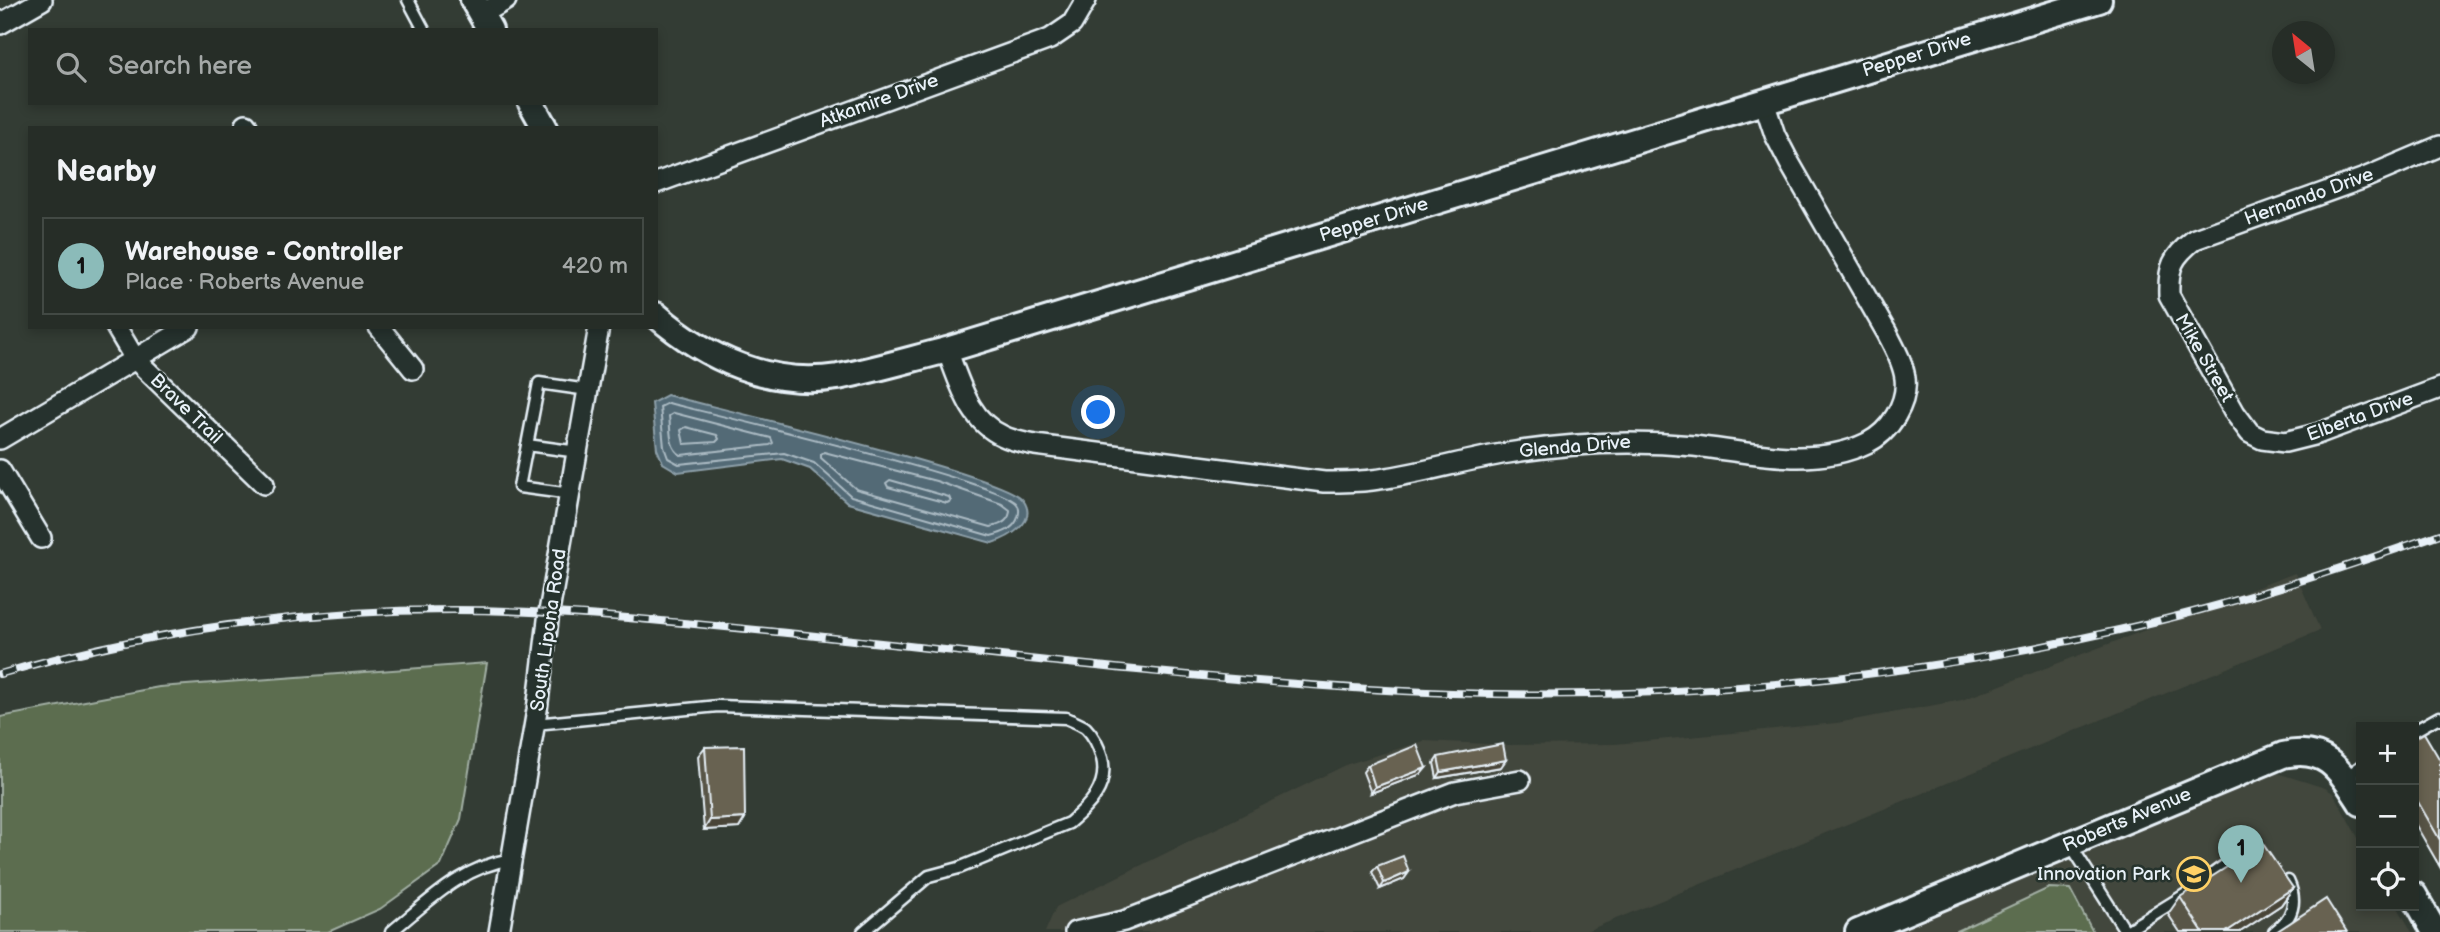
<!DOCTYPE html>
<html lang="en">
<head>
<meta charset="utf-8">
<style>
  :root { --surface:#262d27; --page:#2e352f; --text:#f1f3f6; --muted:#a4a8a7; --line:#424944; --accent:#8bbbb9 }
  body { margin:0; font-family:"Balsamiq Sans",sans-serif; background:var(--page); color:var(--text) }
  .controls { position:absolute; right:21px; bottom:21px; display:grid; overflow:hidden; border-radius:0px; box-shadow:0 4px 10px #0003 }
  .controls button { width:63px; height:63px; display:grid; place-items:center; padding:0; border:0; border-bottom:2px solid var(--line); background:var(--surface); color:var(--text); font:35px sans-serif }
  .compass { position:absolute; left:2272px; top:21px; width:63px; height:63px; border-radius:50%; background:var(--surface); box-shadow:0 4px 10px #0003; rotate:330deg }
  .you { position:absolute; left:1099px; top:413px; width:24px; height:24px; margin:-18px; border:5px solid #fff; border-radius:50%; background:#1a73e8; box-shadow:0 0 0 10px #1a73e833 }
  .badge { display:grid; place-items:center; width:46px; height:46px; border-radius:50%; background:var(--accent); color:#111; font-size:23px; font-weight:700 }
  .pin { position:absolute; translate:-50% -58px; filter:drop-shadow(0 2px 4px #0008) }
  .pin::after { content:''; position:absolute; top:37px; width:24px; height:21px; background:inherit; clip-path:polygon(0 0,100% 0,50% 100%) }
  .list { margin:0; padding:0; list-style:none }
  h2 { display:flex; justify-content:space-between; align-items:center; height:91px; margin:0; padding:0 28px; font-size:30px }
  h2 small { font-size:23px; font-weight:400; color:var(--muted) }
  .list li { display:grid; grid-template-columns:46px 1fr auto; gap:21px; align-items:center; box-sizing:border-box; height:98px; margin:0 14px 14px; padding:0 14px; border:2px solid var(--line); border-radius:0px }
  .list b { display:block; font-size:26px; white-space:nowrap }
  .list p { margin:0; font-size:23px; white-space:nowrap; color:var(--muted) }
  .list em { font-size:23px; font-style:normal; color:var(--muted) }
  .icon { flex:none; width:38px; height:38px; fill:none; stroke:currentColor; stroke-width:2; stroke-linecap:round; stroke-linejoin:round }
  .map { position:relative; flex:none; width:2440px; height:932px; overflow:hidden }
  .search { position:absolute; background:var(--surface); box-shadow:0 4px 10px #0003; left:28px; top:28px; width:630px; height:77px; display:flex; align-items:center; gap:18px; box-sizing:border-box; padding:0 24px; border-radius:0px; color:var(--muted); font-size:26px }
  .panel { position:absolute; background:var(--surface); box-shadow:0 4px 10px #0003; left:28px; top:126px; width:630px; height:203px; border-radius:0px }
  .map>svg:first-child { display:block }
  .built { fill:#43473d }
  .green { fill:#5c6d50; stroke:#a2afa4; stroke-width:2 }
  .water { fill:#526a76; stroke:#8ea0aa; stroke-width:2 }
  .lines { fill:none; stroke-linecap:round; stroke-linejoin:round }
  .shore { stroke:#acbbc4; stroke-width:2 }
  .service-casing { stroke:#e8f1f8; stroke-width:15 }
  .minor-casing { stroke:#e8f1f8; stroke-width:24 }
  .tertiary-casing { stroke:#e8f1f8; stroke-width:30 }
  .service { stroke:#26332d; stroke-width:10 }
  .minor { stroke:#26332d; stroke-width:19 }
  .tertiary { stroke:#26332d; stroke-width:24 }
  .rail-casing { stroke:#e8f1f8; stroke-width:8 }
  .rail { stroke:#26332d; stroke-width:5; stroke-dasharray:16; stroke-linecap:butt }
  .wall { fill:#595446; stroke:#e8f1f8; stroke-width:2 }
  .shaded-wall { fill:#494539; stroke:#e8f1f8; stroke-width:2 }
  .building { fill:#686251; stroke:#e8f1f8; stroke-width:2 }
  .labels { text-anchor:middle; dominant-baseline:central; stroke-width:5; stroke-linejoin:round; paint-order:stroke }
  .street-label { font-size:19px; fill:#e8f1f8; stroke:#26332d }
  .poi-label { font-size:19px; fill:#e8f1f8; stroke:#26332d; text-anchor:end }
</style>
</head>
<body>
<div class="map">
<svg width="2440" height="932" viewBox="0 0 2440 932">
  <rect width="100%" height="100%" fill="#333c34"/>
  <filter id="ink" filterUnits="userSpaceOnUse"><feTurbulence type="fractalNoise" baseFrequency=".0143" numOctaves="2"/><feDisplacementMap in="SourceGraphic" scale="14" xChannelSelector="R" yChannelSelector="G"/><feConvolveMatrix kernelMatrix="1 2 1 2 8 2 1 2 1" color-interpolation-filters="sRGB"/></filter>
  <g filter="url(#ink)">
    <!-- built -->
    <g class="built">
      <polygon points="2295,573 2320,630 1584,932 1045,932 1056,907 1348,764 1424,741 1508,745 1615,744 1837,723 1962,700"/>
      <polygon points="2274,772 2325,788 2333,793 2361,843 2361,906 2397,906 2412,932 1887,932"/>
    </g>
    <!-- green -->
    <g class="green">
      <polygon points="487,663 461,819 441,865 380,909 328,932 0,932 0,717 159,687"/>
      <polygon points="2049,888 2070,889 2093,932 1955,932"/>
    </g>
    <!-- water -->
    <path class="water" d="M 667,395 C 716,408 1005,475 1023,500 C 1039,522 1008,538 992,543 L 848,503 L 810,469 L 782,459 L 678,472 L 663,463 L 657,449 L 652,403 Z"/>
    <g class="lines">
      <!-- shore -->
      <g class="shore">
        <path d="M 668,403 C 713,414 1002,482 1017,504 C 1021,509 1019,515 1017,520 C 1012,530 1002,533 991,536 L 851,496 L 814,463 L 784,453 L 679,464 L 668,458 L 664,447 L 660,407 Z"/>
        <path d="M 674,413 L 771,438 L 773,443 L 770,445 L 681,455 C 668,448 671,429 669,416 Z"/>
        <polygon points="686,427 717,435 719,439 716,442 684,444 681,430"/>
        <path d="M 824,452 L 936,481 L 1002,504 L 1010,510 C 1010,521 1001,525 991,527 L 856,489 L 821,458 L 821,454 Z"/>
        <polygon points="890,480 949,497 951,501 947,503 888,487 886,483"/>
      </g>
      <!-- service casing -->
      <g class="service-casing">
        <g id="service">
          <polyline points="408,0 424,30"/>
          <polyline points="527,445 578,452"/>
          <polyline points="571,494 519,487 539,383 588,390"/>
          <path d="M 535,724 L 718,706 L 1066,718 C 1072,721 1081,724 1086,728 C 1094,736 1099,747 1102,758 C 1109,787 1089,806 1069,823 L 959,868 L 929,876 L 863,932"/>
          <polyline points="2414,731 2439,717 2440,719"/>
          <polyline points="2345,778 2361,766"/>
          <polyline points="2070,844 2126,932"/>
          <path d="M 391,932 C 429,901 461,867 512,859"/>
          <path d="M 2125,932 C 2145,919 2166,907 2186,894 C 2206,881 2231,854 2256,854"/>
          <path d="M 2274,932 C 2293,918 2298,902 2288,881"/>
        </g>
      </g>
      <!-- minor casing -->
      <g class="minor-casing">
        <g id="minor">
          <polyline points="482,14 506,0"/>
          <polyline points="0,24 42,0"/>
          <polyline points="246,124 248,128"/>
          <path d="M 2440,146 L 2362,179 L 2195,239 C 2172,257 2168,267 2169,295 L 2235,413 L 2250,433 L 2262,439 L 2285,442 L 2317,434 L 2440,388"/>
          <polyline points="656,183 1050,39 1072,24 1086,0"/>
          <polyline points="116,327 135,359 264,484"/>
          <polyline points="379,327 413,369"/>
          <path d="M 947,350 C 960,383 969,421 1003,436 C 1013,441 1025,443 1035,445 L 1324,482 C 1340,482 1356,482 1372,480 C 1418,475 1462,460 1508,453 C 1569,443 1632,440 1694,446 C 1749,452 1814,469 1867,443 C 1890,432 1908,403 1905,378 C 1903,362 1894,347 1887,333 L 1789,162 L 1775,135 L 1764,102"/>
          <polyline points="0,439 189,327"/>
          <polyline points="0,470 41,538"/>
          <polyline points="499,932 537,710 549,612 599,327"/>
          <polyline points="1075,932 1124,921 1455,792 1520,780"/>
        </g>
      </g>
      <!-- tertiary casing -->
      <g class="tertiary-casing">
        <g id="tertiary">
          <polyline points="473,0 490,30"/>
          <polyline points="531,103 545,128"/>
          <path d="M 656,315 C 705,358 771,388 838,377 C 875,370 911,359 947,350 L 2099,0"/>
          <polyline points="2414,895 2435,932"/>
          <path d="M 1858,932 L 2283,755 C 2326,745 2340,770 2361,803"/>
        </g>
      </g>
      <!-- service -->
      <use href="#service" class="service"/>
      <!-- minor -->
      <use href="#minor" class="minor"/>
      <!-- tertiary -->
      <use href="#tertiary" class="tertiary"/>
      <!-- rail casing -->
      <g class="rail-casing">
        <path id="rail" d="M 0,674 C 146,631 300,610 453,610 C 565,610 676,622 787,633 C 980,653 1174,677 1368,689 C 1620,705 1873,686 2119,630 C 2228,606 2335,571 2440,534"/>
      </g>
      <!-- rail -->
      <use href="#rail" class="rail"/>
    </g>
    <!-- wall -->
    <g class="wall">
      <polygon points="2414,739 2440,760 2440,867 2414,822"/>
      <polygon points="705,747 745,818 739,828 704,830 698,756"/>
      <polygon points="1438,757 1501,767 1437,778 1434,763"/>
      <polygon points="1368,765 1426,768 1421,774 1371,793 1363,772"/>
      <polygon points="1377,866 1409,872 1404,879 1380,889 1372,872"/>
      <polygon points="2293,888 2281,905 2240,932 2180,932 2168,914 2180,897"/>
    </g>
    <!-- shaded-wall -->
    <g class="shaded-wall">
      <polygon points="1506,760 1501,767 1437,778 1441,772"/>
      <polygon points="1426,768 1421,774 1371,793 1375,787"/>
      <polygon points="745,818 739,828 704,830 710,820"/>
      <polygon points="1409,872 1404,879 1380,889 1384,883"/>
      <polygon points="2293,888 2281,905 2240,932 2226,932"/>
    </g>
    <!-- building -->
    <g class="building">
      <polygon points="2424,733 2440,760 2440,840 2414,795 2414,739"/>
      <polygon points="1503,744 1506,760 1441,772 1438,757"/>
      <polygon points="1417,745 1426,768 1375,787 1368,765"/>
      <polygon points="744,746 745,818 710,820 705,747"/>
      <polygon points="2263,844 2293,888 2226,932 2203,932 2180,897"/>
      <polygon points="1403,856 1409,872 1384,883 1377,866"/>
      <polygon points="2326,899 2347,932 2276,932"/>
    </g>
  </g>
  <!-- icons -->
  <defs>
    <g id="university-ring" transform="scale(1.75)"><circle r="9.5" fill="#26332d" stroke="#ffd166" stroke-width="1.5"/><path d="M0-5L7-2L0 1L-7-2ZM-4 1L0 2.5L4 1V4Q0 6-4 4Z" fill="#ffd166"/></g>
  </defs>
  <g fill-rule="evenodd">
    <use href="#university-ring" x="2194" y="874"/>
  </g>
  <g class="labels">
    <!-- street labels -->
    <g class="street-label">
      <text transform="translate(1917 55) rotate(-17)">Pepper Drive</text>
      <text transform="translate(879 101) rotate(-20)">Atkamire Drive</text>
      <text transform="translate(2309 197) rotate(-20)">Hernando Drive</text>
      <text transform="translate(1374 220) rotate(-17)">Pepper Drive</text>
      <text transform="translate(2204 358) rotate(60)">Mike Street</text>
      <text transform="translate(186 409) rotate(44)">Brave Trail</text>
      <text transform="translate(2360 417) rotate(-20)">Elberta Drive</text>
      <text transform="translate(1575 447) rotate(-5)">Glenda Drive</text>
      <text transform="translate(549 630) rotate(-82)">South Lipona Road</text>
      <text transform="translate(2127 820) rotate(-23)">Roberts Avenue</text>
    </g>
    <!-- poi labels -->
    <g class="poi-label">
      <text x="2170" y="874">Innovation Park</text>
    </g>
  </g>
</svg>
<div class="controls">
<button>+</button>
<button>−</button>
<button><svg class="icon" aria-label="locate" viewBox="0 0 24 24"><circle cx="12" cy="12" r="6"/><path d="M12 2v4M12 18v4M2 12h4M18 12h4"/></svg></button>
</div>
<svg class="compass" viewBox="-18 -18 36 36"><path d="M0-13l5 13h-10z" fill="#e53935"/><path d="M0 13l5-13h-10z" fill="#a4a8a7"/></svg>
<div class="you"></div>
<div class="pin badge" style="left:2241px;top:883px">1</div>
<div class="search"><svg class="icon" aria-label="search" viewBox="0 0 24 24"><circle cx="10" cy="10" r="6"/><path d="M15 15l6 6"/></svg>Search here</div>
<section class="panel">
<h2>Nearby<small></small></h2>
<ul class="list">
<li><span class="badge">1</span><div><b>Warehouse - Controller</b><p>Place · Roberts Avenue</p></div><em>420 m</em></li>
</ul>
</section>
</div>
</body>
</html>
